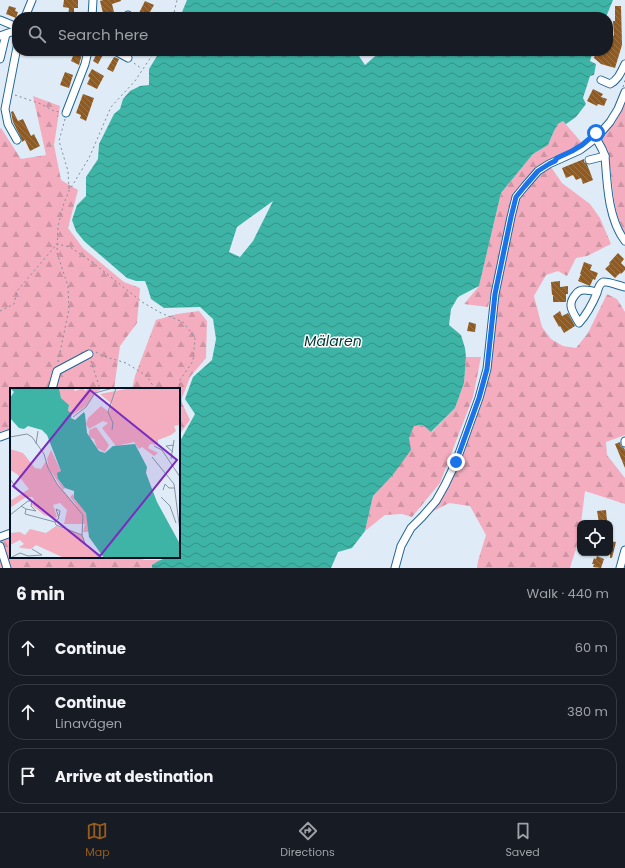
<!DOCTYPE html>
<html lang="en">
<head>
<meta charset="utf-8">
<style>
  :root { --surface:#171b24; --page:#20242c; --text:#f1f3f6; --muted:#9ea1a6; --line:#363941; --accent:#985d1c }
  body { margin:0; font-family:Poppins,sans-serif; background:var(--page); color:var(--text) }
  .controls { position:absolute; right:12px; bottom:12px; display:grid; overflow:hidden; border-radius:8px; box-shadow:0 1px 3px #0004 }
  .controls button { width:36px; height:36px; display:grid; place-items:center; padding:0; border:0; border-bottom:1px solid var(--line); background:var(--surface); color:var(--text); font:20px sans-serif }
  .stop { position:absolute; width:12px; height:12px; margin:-9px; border:3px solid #1a73e8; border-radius:50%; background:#fff }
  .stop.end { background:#1a73e8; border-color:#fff; box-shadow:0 1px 4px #0008 }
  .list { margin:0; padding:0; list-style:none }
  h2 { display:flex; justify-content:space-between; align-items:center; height:52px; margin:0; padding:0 16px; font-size:17px }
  h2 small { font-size:13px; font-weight:400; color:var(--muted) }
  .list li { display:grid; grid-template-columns:26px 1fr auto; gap:12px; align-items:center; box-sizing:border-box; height:56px; margin:0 8px 8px; padding:0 8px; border:1px solid var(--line); border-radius:16px }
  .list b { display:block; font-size:15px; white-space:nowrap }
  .list p { margin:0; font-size:13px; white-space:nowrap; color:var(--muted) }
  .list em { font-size:13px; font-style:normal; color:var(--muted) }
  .icon { flex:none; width:22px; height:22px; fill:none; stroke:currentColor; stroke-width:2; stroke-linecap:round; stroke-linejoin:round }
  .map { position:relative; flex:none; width:625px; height:568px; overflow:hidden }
  .search { position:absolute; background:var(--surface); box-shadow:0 1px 3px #0004; left:12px; right:12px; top:12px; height:44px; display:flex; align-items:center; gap:10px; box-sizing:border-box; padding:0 14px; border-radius:16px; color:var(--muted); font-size:15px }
  .sheet { height:244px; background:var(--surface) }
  nav { display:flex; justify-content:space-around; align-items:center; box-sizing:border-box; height:56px; border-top:1px solid var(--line); background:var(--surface); font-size:11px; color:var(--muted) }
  nav a { display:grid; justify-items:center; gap:2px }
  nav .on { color:var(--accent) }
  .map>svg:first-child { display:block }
  .forest { fill:url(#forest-firs) }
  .water { fill:url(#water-waves); fill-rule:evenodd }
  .building { fill:url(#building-back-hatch) }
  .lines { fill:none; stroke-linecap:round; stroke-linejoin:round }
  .minor-casing { stroke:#226695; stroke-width:9 }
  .path { stroke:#7f8e9d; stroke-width:1; stroke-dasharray:2 3; stroke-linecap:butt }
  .minor { stroke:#fff; stroke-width:7 }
  .route { stroke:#1a73e8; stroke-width:5 }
  .labels { text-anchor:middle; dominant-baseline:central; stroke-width:3; stroke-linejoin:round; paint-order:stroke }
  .water-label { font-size:14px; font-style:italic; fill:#003731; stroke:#fff }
  .inset-road { fill:none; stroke:#8695a3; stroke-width:1 }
  .view { fill:#7b2cbf; fill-opacity:0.15; stroke:#7b2cbf; stroke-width:2 }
  .inset-edge { fill:none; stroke:#001326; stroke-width:2 }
</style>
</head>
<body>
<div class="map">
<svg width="625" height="568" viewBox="0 0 625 568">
  <defs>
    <pattern id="forest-firs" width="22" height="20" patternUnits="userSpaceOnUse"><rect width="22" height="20" fill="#f3adbe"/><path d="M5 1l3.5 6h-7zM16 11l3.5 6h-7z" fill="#cf94a3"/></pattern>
    <pattern id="water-waves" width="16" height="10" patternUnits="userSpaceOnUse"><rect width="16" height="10" fill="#3eb4a6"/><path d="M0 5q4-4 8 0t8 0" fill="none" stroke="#329187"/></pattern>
    <pattern id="building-back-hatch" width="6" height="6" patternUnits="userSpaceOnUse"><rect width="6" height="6" fill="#915a1f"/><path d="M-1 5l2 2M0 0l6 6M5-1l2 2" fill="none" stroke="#9b764f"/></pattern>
  </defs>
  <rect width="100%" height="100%" fill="#dfecf7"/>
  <!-- forest -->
  <g class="forest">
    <polygon points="33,96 60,106 54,145 61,180 78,190 68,228 83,248 124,282 140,288 137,323 120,346 114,389 96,389 93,387 88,389 11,389 11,428 0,432 0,129 1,128 21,159 46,155"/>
    <path d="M 625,104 L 625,233 C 611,208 614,182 608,155 C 607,149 603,143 600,138 L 615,123 Z"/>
    <polygon points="563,121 582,143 564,153 547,161 529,176 511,202 488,307 464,304 479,286 501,193 533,154 548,145 554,131 558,124"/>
    <path d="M 549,164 L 562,183 L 590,204 L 600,218 L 611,244 L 587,256 L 576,258 L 567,276 L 558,271 L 546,275 L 534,296 L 542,327 L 551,339 L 563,346 L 576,348 L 588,333 L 607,294 L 617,299 L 625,312 L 625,435 L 606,442 L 607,455 L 625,478 L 625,504 L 585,491 L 581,523 L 580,523 C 580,541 575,551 570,568 L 477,568 L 478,561 L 486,535 L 470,506 L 449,503 L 422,517 L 445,486 L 479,398 L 516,197 Z"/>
    <polygon points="199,311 207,321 206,358 190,377 182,398 182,403 190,420 179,435 179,389 132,389 135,376 156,320 177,314"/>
    <polygon points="466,357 481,357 473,397 440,483 412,517 402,514 385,515 365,531 373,496 392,476 414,426 423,425 432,432 455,408 464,383"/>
    <polygon points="11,533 11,557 134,557 145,560 160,560 152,565 152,568 0,568 0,537"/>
  </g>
  <!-- water -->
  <g class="water">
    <polygon points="187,0 613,0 606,17 180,17"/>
    <path d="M 160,51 L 361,51 L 359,56 L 365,65 L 381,51 L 593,51 L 590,61 L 596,64 L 594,75 L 590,76 L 583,98 L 586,104 L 576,117 L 566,124 L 563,121 L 558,124 L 554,131 L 548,145 L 533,154 L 501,193 L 479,286 L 458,297 L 451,309 L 449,325 L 461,335 L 465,348 L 466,357 L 464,383 L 455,408 L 431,432 L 423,425 L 414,426 L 409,438 L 411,450 L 392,476 L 373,496 L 365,531 L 352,548 L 338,552 L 331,568 L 152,568 L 152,565 C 162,558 167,557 179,557 L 179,443 L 195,414 L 185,399 L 193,377 L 212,360 L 216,339 L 213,319 L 200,307 L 164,308 L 151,299 L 148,289 L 145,281 L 136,281 L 127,278 L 84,241 L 76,231 L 72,220 L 77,205 L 86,196 L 86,177 L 98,159 L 99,144 L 114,114 L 120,109 L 123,99 L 130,91 L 140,86 L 149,85 L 149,69 ZM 273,201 L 253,241 L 240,257 L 229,252 L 237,227 Z"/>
  </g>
  <!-- building -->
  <g class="building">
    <polygon points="64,0 78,0 78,8 74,8 74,17 68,17 69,8 63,7"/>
    <polygon points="103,0 121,0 121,1 112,4 115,16 111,17 97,17 97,15 103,13 100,1"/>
    <polygon points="145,1 154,5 147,17 137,17"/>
    <polygon points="9,6 16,8 15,11 18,12 16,18 6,14"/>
    <polygon points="615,6 621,6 622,45 615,68 601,64 594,58 596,51 608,51 608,32 614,36 613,21 615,21"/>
    <polygon points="75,51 82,54 79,65 71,61"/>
    <polygon points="98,51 105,51 98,64 93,61"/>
    <polygon points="114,57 119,59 113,72 107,69"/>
    <polygon points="92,69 104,76 97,89 87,84 90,78 88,76"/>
    <polygon points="65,72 73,75 69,88 60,85"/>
    <polygon points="593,89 603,94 601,97 607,99 604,106 598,104 597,106 587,101"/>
    <polygon points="83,94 94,98 86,121 80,118 81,115 76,113"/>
    <polygon points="13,111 18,121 23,119 31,136 34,134 40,146 30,151 25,140 22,142 21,138 13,122 11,112"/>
    <polygon points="584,159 584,162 587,164 593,180 583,184 581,178 576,180 573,175 566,178 562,168"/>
    <polygon points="618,253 624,259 621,263 625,267 625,270 621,274 620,273 615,278 605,269 610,264 609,263"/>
    <polygon points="584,262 592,265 590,270 598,273 595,280 593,279 590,286 578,281 581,274 580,274"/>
    <polygon points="560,281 560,287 568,286 568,294 566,294 566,302 553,302 553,295 552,295 551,282"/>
    <polygon points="560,311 562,316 568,313 575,326 564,333 560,326 559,327 553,316"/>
    <polygon points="469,322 476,324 475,332 467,331"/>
    <polygon points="620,442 621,446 624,448 625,450 625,468 615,444"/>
    <polygon points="606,510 607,521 599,523 597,511"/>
    <polygon points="610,541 616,542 612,558 610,558"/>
    <polygon points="597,556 604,559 601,568 593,567 594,564 592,564 594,558 596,559"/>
  </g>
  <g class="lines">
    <!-- minor casing -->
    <g class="minor-casing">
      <g id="minor">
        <polyline points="25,17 32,0"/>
        <polyline points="92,17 93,0"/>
        <polyline points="128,17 128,15"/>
        <polyline points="0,20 17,27"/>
        <polyline points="0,36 17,30"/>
        <polyline points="115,51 128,58"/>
        <polyline points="0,59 6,34"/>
        <path d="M 601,80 L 610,84 C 618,80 621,72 625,64"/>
        <polyline points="66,113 85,64 88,51"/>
        <path d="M 596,138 L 602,149 L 605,156 C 607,183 608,219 625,241"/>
        <polyline points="17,140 8,124 5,109 17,47"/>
        <polyline points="589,160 605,156"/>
        <path d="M 597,292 C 593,291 588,290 584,290 C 581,290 578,291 576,294 C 566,305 573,312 579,323 C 588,313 592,305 597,293 C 598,289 599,284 603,282 C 607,281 620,286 625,287"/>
        <polyline points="52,389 57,371 89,354"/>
        <polyline points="0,437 11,433"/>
        <polyline points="625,441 625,443"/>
        <polyline points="0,537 11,533"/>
        <polyline points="0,546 7,568"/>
        <polyline points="395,568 401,546 411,528 422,517 436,501 445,485 456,462 479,398 487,369 495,294 511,217 516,197 525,186 538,171 549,164 580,150 596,138 610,122 618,109 625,92"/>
        <polyline points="620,568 625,550"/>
      </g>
    </g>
    <!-- path -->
    <g class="path">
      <polyline points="272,0 275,1"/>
      <polyline points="173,17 177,0"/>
      <polyline points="134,63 142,69"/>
      <polyline points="623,87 625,80"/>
      <polyline points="15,95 41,104 54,111 60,112"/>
      <polyline points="65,119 59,141 68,171 69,190"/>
      <polyline points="0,311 14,304 17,291 57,244 70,247 92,262 142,302 161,313 183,322 195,338 193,361 180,380 179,391"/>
      <polyline points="96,352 103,356 126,363 147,376 155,389"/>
      <polyline points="91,361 100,389"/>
      <polyline points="58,362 69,309 68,286 57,253 58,226 64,203 69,191 89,158 111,107 135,81 155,51"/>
    </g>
    <!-- minor -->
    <use href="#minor" class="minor"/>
  </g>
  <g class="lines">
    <!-- route -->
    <polyline class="route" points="456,462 479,398 487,369 495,294 511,217 516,197 525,186 538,171 549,164 555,161 557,158 572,151 582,145 596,133"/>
  </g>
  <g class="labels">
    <!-- water labels -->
    <g class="water-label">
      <text x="333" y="341">Mälaren</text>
    </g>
  </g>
  <!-- overview -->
  <g transform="translate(10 388)">
    <rect width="170" height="170" fill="#dfecf7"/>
    <path d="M 49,0 L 63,0 L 65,3 L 73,0 L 75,3 L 78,0 L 93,0 L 85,5 L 76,18 L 62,27 L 58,24 L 59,17 L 51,10 ZM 121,0 L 170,0 L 170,37 L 164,38 L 166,43 L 161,47 L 148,52 L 148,57 L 140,56 L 138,60 L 148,65 L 144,68 L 132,59 L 129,61 L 124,54 L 106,58 L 92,40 L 98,35 L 93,33 L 79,41 L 76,36 L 78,30 L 91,18 L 99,24 L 102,16 L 90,6 ZM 86,39 L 99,57 L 95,64 L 87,60 L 84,51 L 79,49 L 79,42 ZM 0,61 L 13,65 L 25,80 L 31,81 L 36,73 L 47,96 L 71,123 L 60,109 L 63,106 L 76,125 L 79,144 L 73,144 L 75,136 L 54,136 L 57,122 L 50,115 L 43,117 L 47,129 L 45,130 L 34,127 L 22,117 L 24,111 L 22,109 L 16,109 L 0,120 L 0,113 L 19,101 L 7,86 L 0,82 ZM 41,62 L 51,83 L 48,85 L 48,92 L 55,100 L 53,102 L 39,80 L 37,71 ZM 46,138 L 72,147 L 77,159 L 90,170 L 54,170 L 26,157 L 21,161 L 11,160 L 9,159 L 14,156 L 10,152 L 0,157 L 0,145 L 10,144 L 15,147 L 20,141 L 36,145 Z" fill="#f3adbe"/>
    <path d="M 49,0 L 51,10 L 59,17 L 58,23 L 62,25 L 61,30 L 65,32 L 74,24 L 75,26 L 77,45 L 89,63 L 95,65 L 103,58 L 125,56 L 137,79 L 136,85 L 147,114 L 170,156 L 170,170 L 94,170 L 79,149 L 76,125 L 64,110 L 64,103 L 55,100 L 48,91 L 47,85 L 51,83 L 37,47 L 32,42 L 18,38 L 14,41 L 9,40 L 0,30 L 0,10 L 4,4 L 0,0 Z" fill="#3eb4a6"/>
    <path class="inset-road" d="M 63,29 L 76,19 L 85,5 L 103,0M 102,42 L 103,35 L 98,24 L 106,0M 0,49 L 17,46 L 22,49 L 34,66 L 38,80 L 47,96 L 73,127 L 72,147 L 75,156 L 90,170M 26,56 L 28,43M 144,58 L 152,62 L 170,89M 163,64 L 156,58 L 164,57M 142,69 L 164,96 L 170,143M 161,71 L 164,52M 0,91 L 9,104M 153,102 L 155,96 L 159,100 L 164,100M 151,109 L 160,118 L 166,135M 11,118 L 16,121 L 15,126 L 45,134M 0,127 L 18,113 L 22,113 L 21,118 L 26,123 L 16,121M 49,128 L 50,123 L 46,121 L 49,130 L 45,134 L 46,137 L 72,147M 2,169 L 10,165 L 18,168 L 32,167 L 22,161"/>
    <path class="view" d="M 80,2 L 167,72 L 90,168 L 3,98 Z"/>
    <rect width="170" height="170" class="inset-edge"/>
  </g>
</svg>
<div class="controls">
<button><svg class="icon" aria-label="locate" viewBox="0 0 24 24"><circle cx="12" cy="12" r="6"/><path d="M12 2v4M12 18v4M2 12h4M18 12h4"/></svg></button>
</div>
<div class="stop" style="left:596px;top:133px"></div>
<div class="stop end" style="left:456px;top:462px"></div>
<div class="search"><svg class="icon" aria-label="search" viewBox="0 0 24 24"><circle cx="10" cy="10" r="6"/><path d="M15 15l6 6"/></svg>Search here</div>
</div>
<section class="sheet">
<h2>6 min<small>Walk · 440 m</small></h2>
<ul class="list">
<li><svg class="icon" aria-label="ahead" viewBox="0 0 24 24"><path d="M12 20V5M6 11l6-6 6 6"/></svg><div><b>Continue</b></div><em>60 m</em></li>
<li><svg class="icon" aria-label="ahead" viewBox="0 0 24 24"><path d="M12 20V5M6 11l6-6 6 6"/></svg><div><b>Continue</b><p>Linavägen</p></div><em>380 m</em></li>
<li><svg class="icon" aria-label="arrive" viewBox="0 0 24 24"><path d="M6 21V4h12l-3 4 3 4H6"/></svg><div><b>Arrive at destination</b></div></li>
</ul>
</section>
<nav>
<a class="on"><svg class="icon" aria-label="map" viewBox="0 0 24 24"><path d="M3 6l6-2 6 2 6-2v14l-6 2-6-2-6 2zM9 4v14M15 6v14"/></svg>Map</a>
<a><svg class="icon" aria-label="directions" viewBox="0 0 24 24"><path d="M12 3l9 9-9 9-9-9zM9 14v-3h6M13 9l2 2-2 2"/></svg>Directions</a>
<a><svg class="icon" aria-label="saved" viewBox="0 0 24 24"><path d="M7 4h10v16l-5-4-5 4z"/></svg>Saved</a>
</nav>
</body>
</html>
